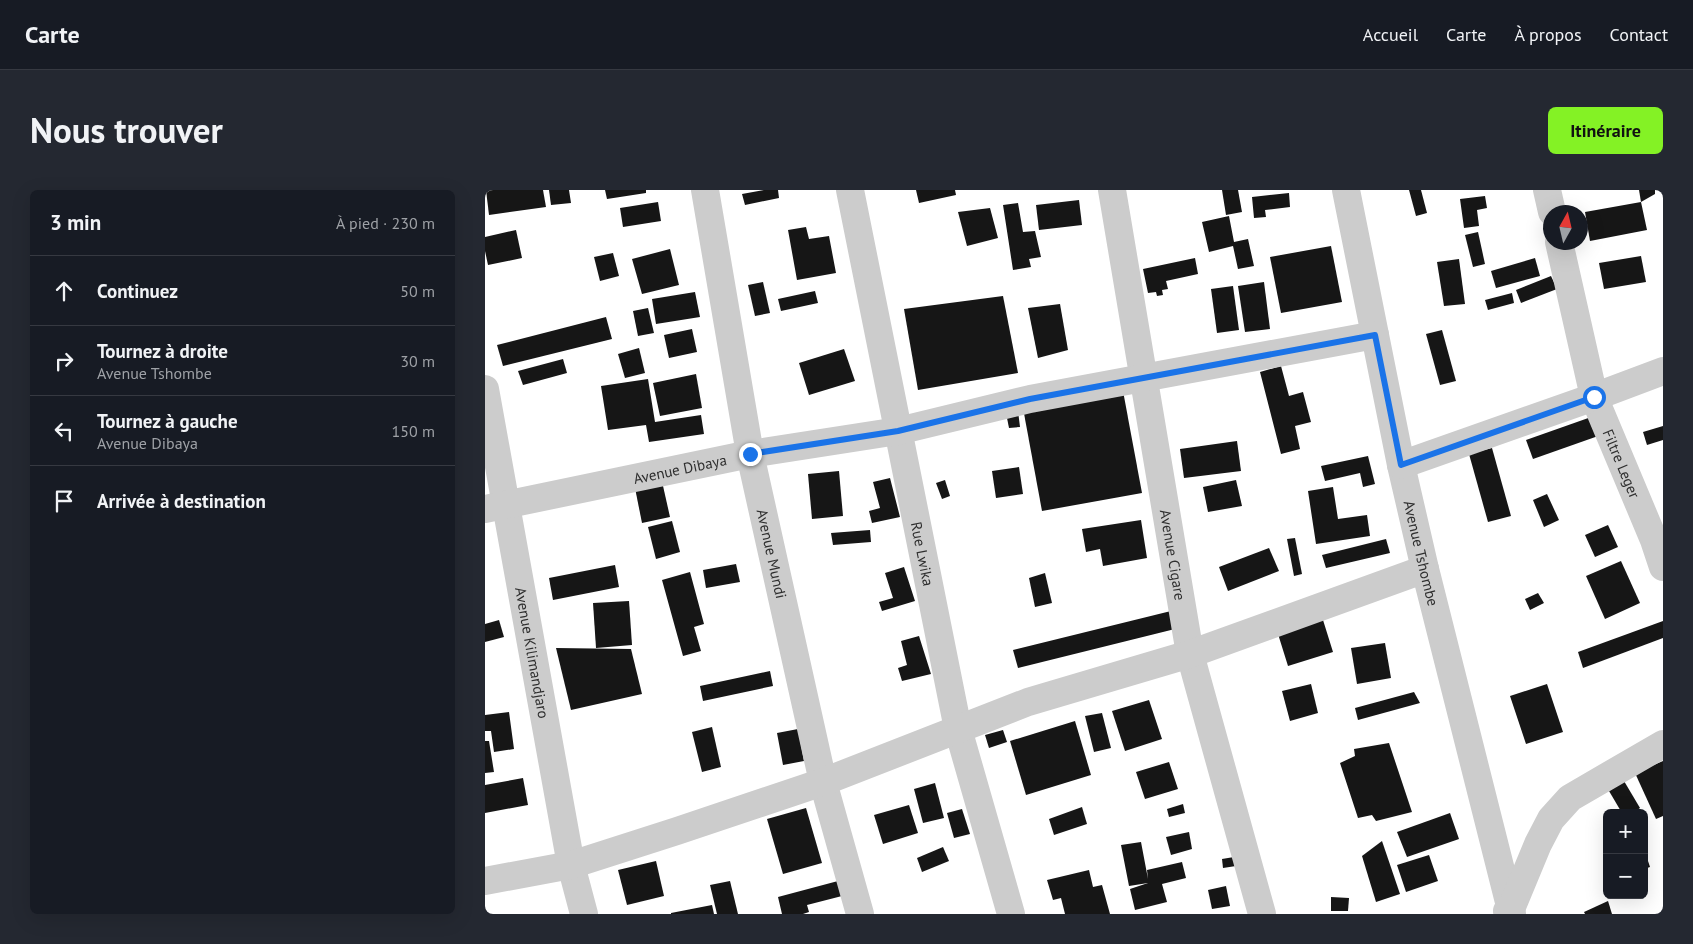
<!DOCTYPE html>
<html lang="fr">
<head>
<meta charset="utf-8">
<style>
  :root { --surface:#171b24; --page:#242831; --text:#f1f3f6; --muted:#9ea1a6; --line:#363941; --accent:#84f225 }
  body { margin:0; font-family:"PT Sans",sans-serif; background:var(--page); color:var(--text) }
  .controls { position:absolute; right:15px; bottom:15px; display:grid; overflow:hidden; border-radius:8px; box-shadow:0 5px 20px #0002 }
  .controls button { width:45px; height:45px; display:grid; place-items:center; padding:0; border:0; border-bottom:1px solid var(--line); background:var(--surface); color:var(--text); font:25px sans-serif }
  .compass { position:absolute; left:1058px; top:15px; width:45px; height:45px; border-radius:50%; background:var(--surface); box-shadow:0 5px 20px #0002; rotate:8deg }
  .stop { position:absolute; width:15px; height:15px; margin:-11px; border:4px solid #1a73e8; border-radius:50%; background:#fff }
  .stop.end { background:#1a73e8; border-color:#fff; box-shadow:0 1px 5px #0008 }
  .list { margin:0; padding:0; list-style:none }
  h2 { display:flex; justify-content:space-between; align-items:center; height:65px; margin:0; padding:0 20px; font-size:21px }
  h2 small { font-size:16px; font-weight:400; color:var(--muted) }
  .list li { display:grid; grid-template-columns:32px 1fr auto; gap:15px; align-items:center; box-sizing:border-box; height:70px; padding:0 20px; border-top:1px solid var(--line) }
  .list b { display:block; font-size:19px; white-space:nowrap }
  .list p { margin:0; font-size:16px; white-space:nowrap; color:var(--muted) }
  .list em { font-size:16px; font-style:normal; color:var(--muted) }
  .icon { flex:none; width:28px; height:28px; fill:none; stroke:currentColor; stroke-width:2; stroke-linecap:round; stroke-linejoin:round }
  .map { position:relative; flex:none; width:1178px; height:724px; overflow:hidden; border-radius:8px }
  header { display:flex; align-items:center; gap:30px; box-sizing:border-box; height:70px; padding:0 25px; background:var(--surface); border-bottom:1px solid var(--line) }
  header strong { font-size:24px }
  nav { display:flex; gap:28px; margin-inline-start:auto; font-size:18px }
  .intro { display:flex; align-items:center; justify-content:space-between; box-sizing:border-box; height:120px; padding:0 30px }
  h1 { margin:0; font-size:35px }
  .button { padding:12px 22px; border-radius:8px; background:var(--accent); color:#111; font-size:18px; font-weight:700 }
  main { display:flex; gap:30px; padding:0 30px }
  aside { flex:1; background:var(--surface); border-radius:8px; box-shadow:0 5px 20px #0002 }
  .map>svg:first-child { display:block }
  .building { fill:#161616 }
  .lines { fill:none; stroke-linecap:round; stroke-linejoin:round }
  .minor { stroke:#ccc; stroke-width:28 }
  .route { stroke:#1a73e8; stroke-width:6 }
  .labels { text-anchor:middle; dominant-baseline:central; stroke-width:5; stroke-linejoin:round; paint-order:stroke }
  .street-label { font-size:15px; fill:#2f2f2f; stroke:#fff }
</style>
</head>
<body>
<header>
<strong>Carte</strong>
<nav><a>Accueil</a><a>Carte</a><a>À propos</a><a>Contact</a></nav>
</header>
<div class="intro"><h1>Nous trouver</h1><a class="button">Itinéraire</a></div>
<main>
<aside>
<h2>3 min<small>À pied · 230 m</small></h2>
<ul class="list">
<li><svg class="icon" aria-label="ahead" viewBox="0 0 24 24"><path d="M12 20V5M6 11l6-6 6 6"/></svg><div><b>Continuez</b></div><em>50 m</em></li>
<li><svg class="icon" aria-label="right" viewBox="0 0 24 24"><path d="M7 20v-9h11M14 6l5 5-5 5"/></svg><div><b>Tournez à droite</b><p>Avenue Tshombe</p></div><em>30 m</em></li>
<li><svg class="icon" aria-label="left" viewBox="0 0 24 24"><path d="M17 20v-9H6M10 6l-5 5 5 5"/></svg><div><b>Tournez à gauche</b><p>Avenue Dibaya</p></div><em>150 m</em></li>
<li><svg class="icon" aria-label="arrive" viewBox="0 0 24 24"><path d="M6 21V4h12l-3 4 3 4H6"/></svg><div><b>Arrivée à destination</b></div></li>
</ul>
</aside>
<div class="map">
<svg width="1178" height="724" viewBox="0 0 1178 724">
  <rect width="100%" height="100%" fill="#fff"/>
  <!-- building -->
  <g class="building">
    <polygon points="1,0 58,0 61,17 4,25"/>
    <polygon points="64,0 84,0 86,13 66,15"/>
    <polygon points="120,0 161,0 161,3 122,9"/>
    <polygon points="279,0 293,0 294,8 260,15 257,4"/>
    <polygon points="431,0 470,0 471,5 434,13"/>
    <polygon points="737,0 753,0 757,22 741,25"/>
    <polygon points="924,0 936,0 942,23 931,26"/>
    <polygon points="1154,0 1170,0 1170,4 1156,12"/>
    <polygon points="804,3 805,17 780,20 781,27 769,28 767,7"/>
    <polygon points="1000,6 1002,18 992,20 994,36 979,38 975,9"/>
    <polygon points="594,10 597,35 554,40 551,15"/>
    <polygon points="173,12 176,31 138,37 135,18"/>
    <polygon points="1156,12 1162,40 1105,51 1100,22"/>
    <polygon points="533,13 538,42 550,41 556,67 544,69 546,77 528,80 518,15"/>
    <polygon points="505,18 513,48 482,56 473,22"/>
    <polygon points="744,26 749,52 763,49 769,76 753,79 748,56 724,62 717,32"/>
    <polygon points="321,37 324,49 344,46 351,83 312,90 303,40"/>
    <polygon points="31,40 37,68 3,75 0,61 0,47"/>
    <polygon points="993,42 1000,74 988,77 980,45"/>
    <polygon points="846,56 857,112 796,123 785,67"/>
    <polygon points="185,59 194,95 157,104 147,69"/>
    <polygon points="128,63 134,86 115,91 109,67"/>
    <polygon points="1156,66 1161,92 1119,99 1114,73"/>
    <polygon points="710,68 713,84 681,91 683,99 677,100 678,105 672,106 671,102 663,103 658,79"/>
    <polygon points="1050,68 1055,86 1011,98 1006,81"/>
    <polygon points="974,69 980,114 959,116 952,72"/>
    <polygon points="1066,86 1072,99 1036,113 1031,100"/>
    <polygon points="278,92 285,123 270,126 263,95"/>
    <polygon points="779,92 785,139 760,142 753,96"/>
    <polygon points="748,96 754,140 732,143 726,99"/>
    <polygon points="330,101 333,113 296,121 293,109"/>
    <polygon points="210,102 215,127 171,134 167,109"/>
    <polygon points="1027,103 1029,113 1003,120 1000,110"/>
    <polygon points="518,106 533,183 433,200 419,119"/>
    <polygon points="575,114 583,160 553,168 543,118"/>
    <polygon points="163,118 169,143 153,146 148,121"/>
    <polygon points="121,127 127,149 18,176 12,155"/>
    <polygon points="207,139 212,162 184,168 179,145"/>
    <polygon points="957,140 971,191 955,195 941,144"/>
    <polygon points="154,158 160,183 140,188 133,164"/>
    <polygon points="359,159 370,191 324,205 314,173"/>
    <polygon points="78,169 82,183 38,195 33,181"/>
    <polygon points="796,176 804,206 818,202 826,232 810,236 815,259 796,264 775,182"/>
    <polygon points="211,184 217,218 175,226 168,193"/>
    <polygon points="163,189 170,232 216,225 219,244 164,252 161,235 123,240 116,196"/>
    <polygon points="638,201 657,303 557,321 538,218"/>
    <polygon points="533,221 535,237 524,238 521,223"/>
    <polygon points="1109,226 1116,245 1048,269 1041,250"/>
    <polygon points="1178,236 1178,250 1162,255 1158,242"/>
    <polygon points="752,251 756,281 699,288 695,259"/>
    <polygon points="1007,258 1026,326 1003,332 984,264"/>
    <polygon points="883,266 890,294 878,297 875,283 840,291 836,276"/>
    <polygon points="534,277 538,304 511,308 507,281"/>
    <polygon points="354,281 358,326 327,329 323,284"/>
    <polygon points="176,287 185,327 157,333 149,293"/>
    <polygon points="405,288 415,327 387,333 384,321 395,318 388,292"/>
    <polygon points="460,290 465,306 457,309 451,293"/>
    <polygon points="751,290 757,316 723,322 718,297"/>
    <polygon points="848,297 853,329 882,325 885,346 831,354 823,301"/>
    <polygon points="1062,304 1074,330 1059,337 1048,310"/>
    <polygon points="656,330 662,368 618,376 615,359 601,362 597,339"/>
    <polygon points="187,331 195,362 171,369 163,337"/>
    <polygon points="1123,335 1133,357 1110,367 1100,345"/>
    <polygon points="385,340 386,352 348,355 346,343"/>
    <polygon points="810,348 817,384 809,386 802,349"/>
    <polygon points="901,349 905,363 841,378 837,365"/>
    <polygon points="784,358 794,381 743,401 734,377"/>
    <polygon points="1136,371 1155,413 1120,429 1101,386"/>
    <polygon points="251,374 255,392 221,398 218,380"/>
    <polygon points="130,375 134,397 68,410 64,388"/>
    <polygon points="419,377 430,411 397,421 394,412 408,408 400,383"/>
    <polygon points="205,382 219,434 209,437 216,461 198,466 177,390"/>
    <polygon points="560,383 567,413 550,417 544,388"/>
    <polygon points="1053,403 1059,413 1045,420 1040,409"/>
    <polygon points="144,411 147,455 111,458 108,413"/>
    <polygon points="686,421 690,439 533,478 528,460"/>
    <polygon points="14,430 19,447 0,452 0,434"/>
    <polygon points="838,430 848,462 803,476 793,444"/>
    <polygon points="1178,431 1178,448 1098,478 1093,462"/>
    <polygon points="434,446 446,484 417,491 413,478 422,475 416,451"/>
    <polygon points="900,453 906,488 872,494 866,458"/>
    <polygon points="71,458 146,459 157,504 86,520"/>
    <polygon points="285,481 288,496 218,511 215,496"/>
    <polygon points="826,494 833,523 805,531 797,501"/>
    <polygon points="1062,494 1078,542 1041,554 1025,506"/>
    <polygon points="929,502 935,513 873,530 870,518"/>
    <polygon points="664,510 677,549 640,561 627,521"/>
    <polygon points="24,522 29,559 9,562 6,541 0,541 0,525"/>
    <polygon points="617,523 626,558 609,562 600,526"/>
    <polygon points="590,531 606,585 541,605 525,551"/>
    <polygon points="227,537 236,577 217,582 207,542"/>
    <polygon points="313,539 319,571 298,575 292,543"/>
    <polygon points="518,540 522,552 504,558 500,545"/>
    <polygon points="0,551 4,551 9,582 0,583"/>
    <polygon points="904,553 927,622 891,631 887,625 873,628 855,573 870,566 869,559"/>
    <polygon points="1178,571 1178,626 1171,629 1150,583"/>
    <polygon points="684,572 693,599 660,609 651,582"/>
    <polygon points="38,588 43,615 0,623 0,595"/>
    <polygon points="1139,591 1155,618 1148,623 1137,623 1124,601"/>
    <polygon points="450,593 459,628 438,633 429,599"/>
    <polygon points="698,614 700,623 684,627 682,619"/>
    <polygon points="424,615 433,643 398,654 389,625"/>
    <polygon points="597,617 602,634 569,645 564,629"/>
    <polygon points="321,618 337,673 298,684 282,629"/>
    <polygon points="477,619 485,644 469,648 462,623"/>
    <polygon points="965,623 974,649 922,667 912,642"/>
    <polygon points="704,642 707,659 686,665 681,647"/>
    <polygon points="897,651 915,704 891,712 877,666"/>
    <polygon points="656,652 663,689 662,680 697,672 701,688 677,694 682,712 650,720 645,699 663,693 644,696 636,655"/>
    <polygon points="458,657 464,671 437,682 432,668"/>
    <polygon points="1159,659 1165,677 1159,679"/>
    <polygon points="944,665 953,691 921,702 912,675"/>
    <polygon points="749,667 751,676 738,678 737,669"/>
    <polygon points="171,671 179,706 142,715 133,680"/>
    <polygon points="604,680 608,697 617,695 625,724 580,724 576,708 568,710 562,690"/>
    <polygon points="245,691 253,724 232,724 225,695"/>
    <polygon points="353,691 357,706 322,715 324,722 318,724 297,724 293,707"/>
    <polygon points="741,696 745,716 727,719 723,700"/>
    <polygon points="846,707 864,708 863,721 846,721"/>
    <polygon points="1123,711 1127,724 1100,724 1099,722"/>
    <polygon points="227,715 229,724 186,724 186,723"/>
  </g>
  <g class="lines">
    <!-- minor -->
    <g class="minor">
      <path id="s1" d="M 220,0 L 265,264 L 338,592 L 375,724"/>
      <path id="s2" d="M 365,0 L 473,539 L 526,724"/>
      <path id="s3" d="M 627,0 L 705,464 L 777,724"/>
      <path id="s4" d="M 861,0 L 916,275 L 940,379 L 1027,724"/>
      <polyline points="1062,0 1067,22"/>
      <path id="s5" d="M 1074,52 L 1109,207 L 1169,350 L 1178,377"/>
      <path id="s6" d="M 0,199 L 86,675 L 99,724"/>
      <polyline points="916,275 1109,207 1178,181"/>
      <path id="s7" d="M 0,319 L 265,264 L 413,241 L 545,209 L 890,145"/>
      <polyline points="0,691 86,675 192,641 338,592 543,512 705,464 940,379"/>
      <polyline points="1022,721 1026,719 1053,654 1066,629 1085,608 1178,554"/>
    </g>
  </g>
  <g class="lines">
    <!-- route -->
    <polyline class="route" points="265,264 413,241 545,209 890,145 916,275 1109,207"/>
  </g>
  <g class="labels">
    <!-- street labels -->
    <g class="street-label">
      <text stroke="none"><textPath href="#s5" startOffset="231">Filtre Leger</textPath></text>
      <text stroke="none"><textPath href="#s7" startOffset="199">Avenue Dibaya</textPath></text>
      <text stroke="none"><textPath href="#s1" startOffset="370">Avenue Mundi</textPath></text>
      <text stroke="none"><textPath href="#s2" startOffset="371">Rue Lwika</textPath></text>
      <text stroke="none"><textPath href="#s4" startOffset="371">Avenue Tshombe</textPath></text>
      <text stroke="none"><textPath href="#s3" startOffset="370">Avenue Cigare</textPath></text>
      <text stroke="none"><textPath href="#s6" startOffset="268">Avenue Kilimandjaro</textPath></text>
    </g>
  </g>
</svg>
<div class="controls">
<button>+</button>
<button>−</button>
</div>
<svg class="compass" viewBox="-18 -18 36 36"><path d="M0-13l5 13h-10z" fill="#e53935"/><path d="M0 13l5-13h-10z" fill="#9ea1a6"/></svg>
<div class="stop" style="left:1109px;top:207px"></div>
<div class="stop end" style="left:265px;top:264px"></div>
</div>
</main>
</body>
</html>
